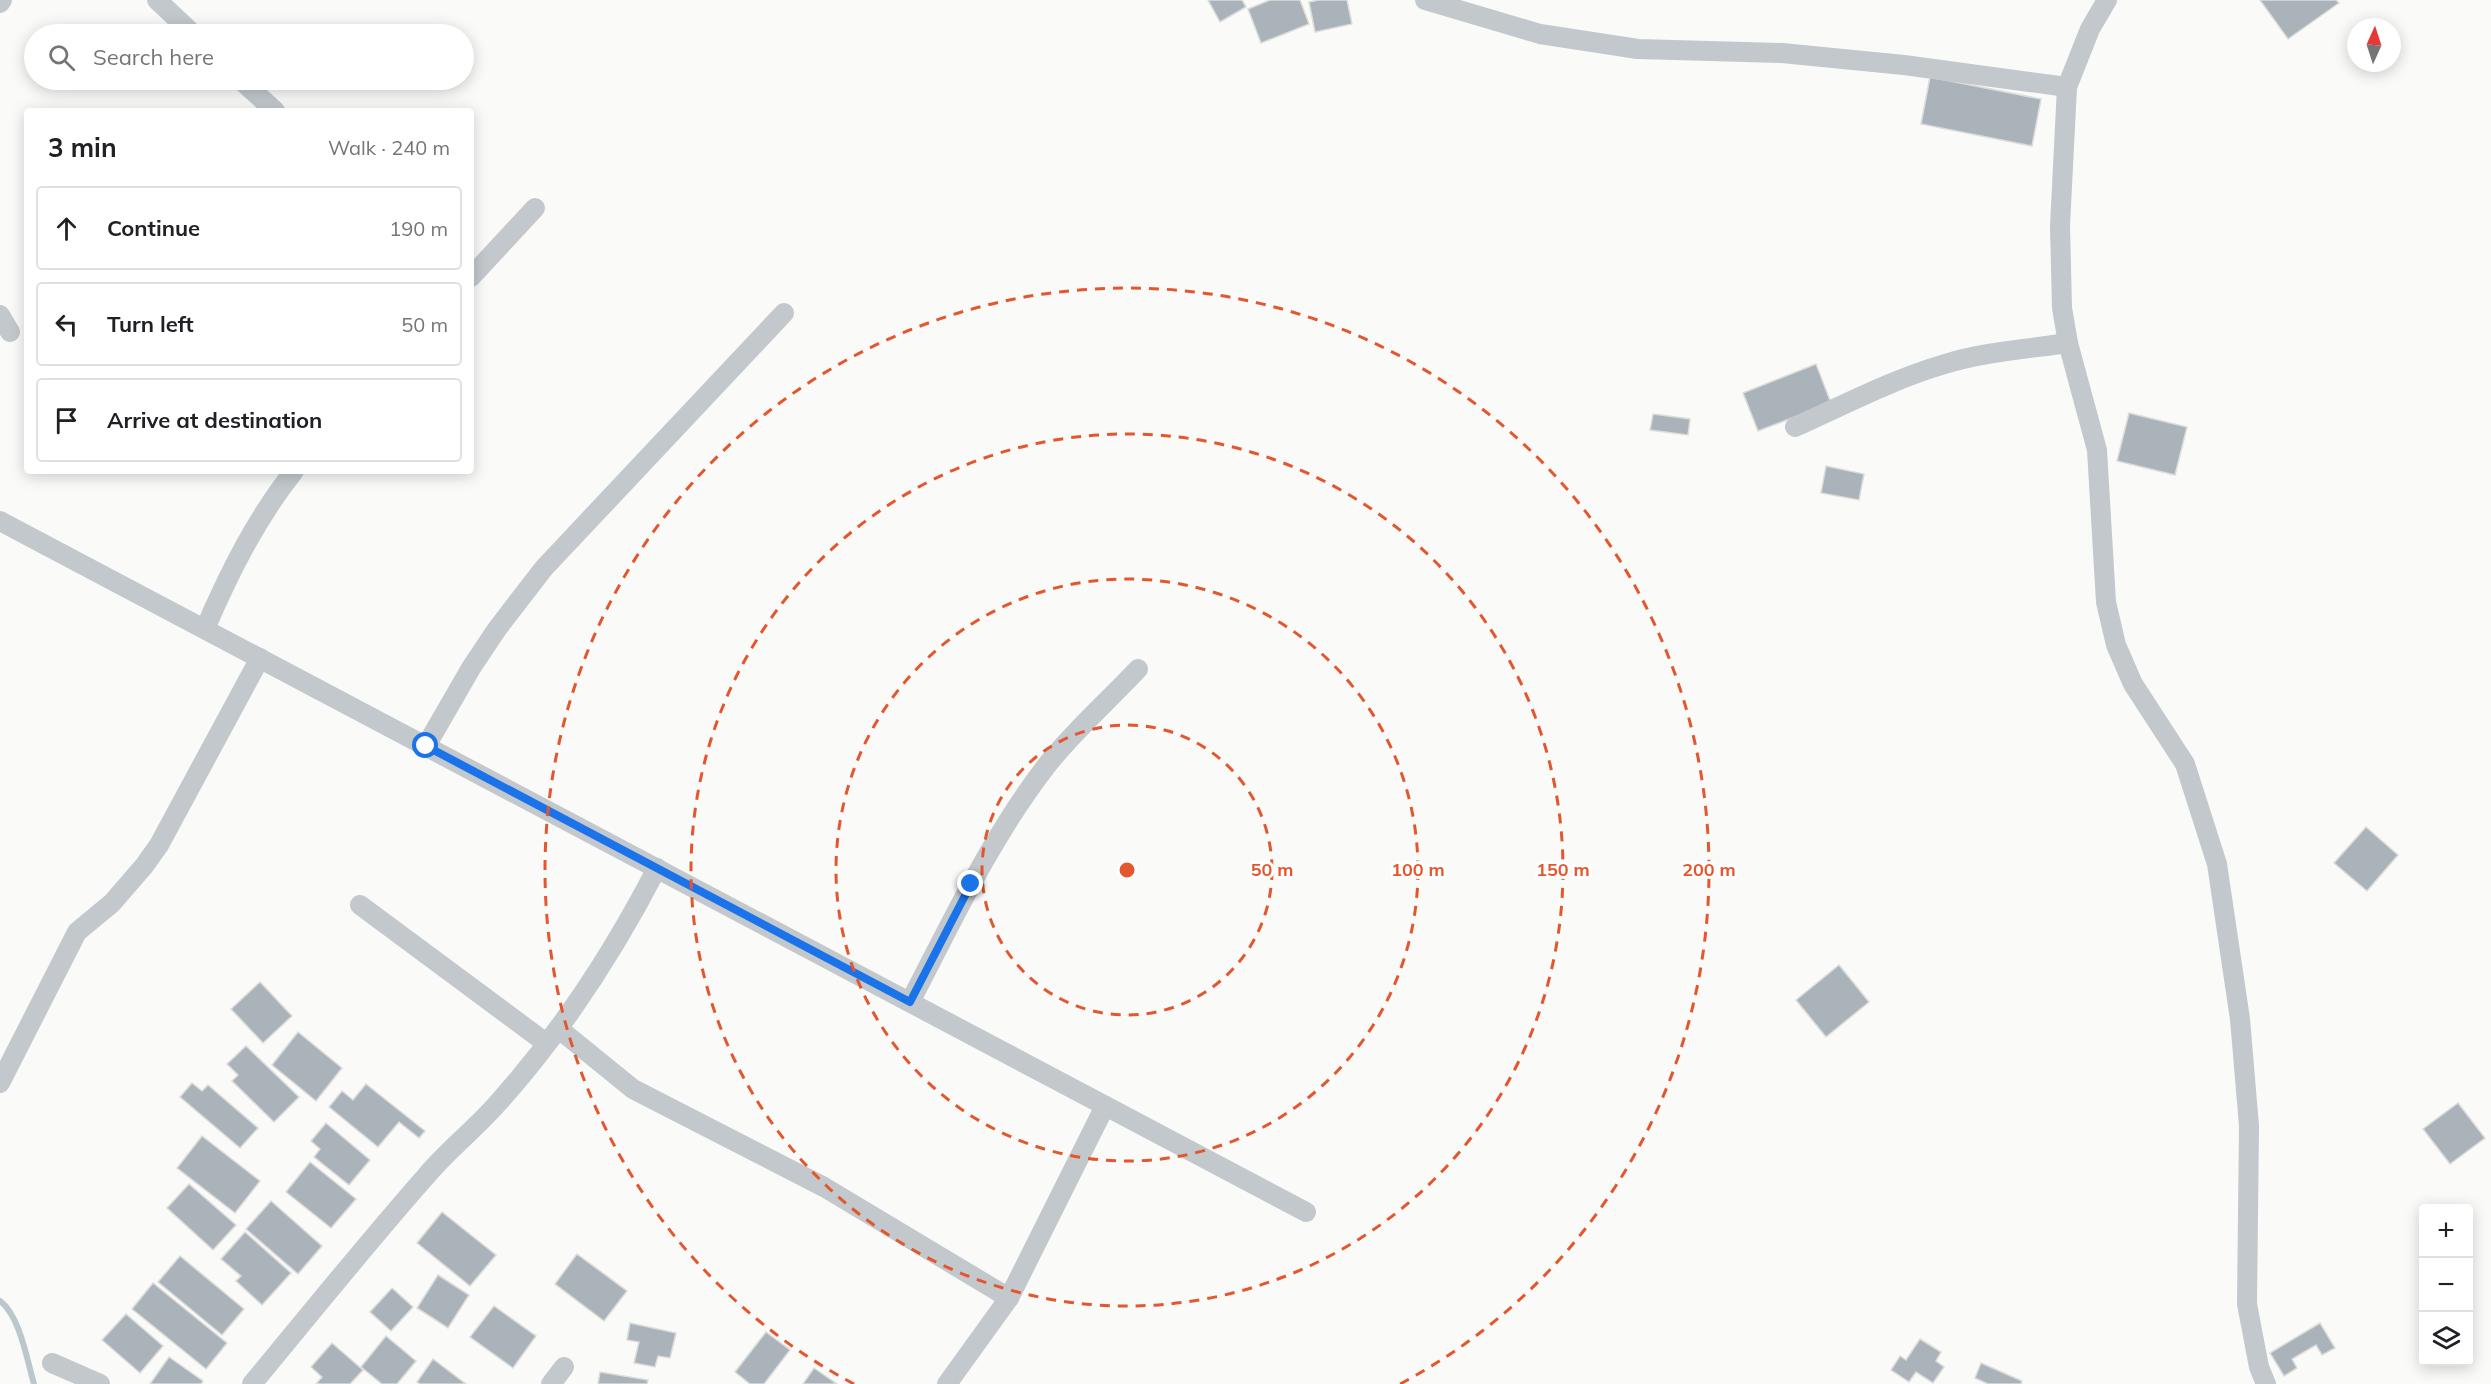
<!DOCTYPE html>
<html lang="en">
<head>
<meta charset="utf-8">
<style>
  :root { --surface:#fff; --page:#f2f2f2; --text:#202124; --muted:#757577; --line:#e0e0e0 }
  body { margin:0; font-family:Mulish,sans-serif; background:var(--page); color:var(--text) }
  .controls { position:absolute; right:18px; bottom:18px; display:grid; overflow:hidden; border-radius:6px; box-shadow:0 3px 15px #0003 }
  .controls button { width:54px; height:54px; display:grid; place-items:center; padding:0; border:0; border-bottom:2px solid var(--line); background:var(--surface); color:var(--text); font:30px sans-serif }
  .compass { position:absolute; left:2347px; top:18px; width:54px; height:54px; border-radius:50%; background:var(--surface); box-shadow:0 3px 15px #0003; rotate:3deg }
  .stop { position:absolute; width:18px; height:18px; margin:-14px; border:4px solid #1a73e8; border-radius:50%; background:#fff }
  .stop.end { background:#1a73e8; border-color:#fff; box-shadow:0 2px 6px #0008 }
  .list { margin:0; padding:0; list-style:none }
  h2 { display:flex; justify-content:space-between; align-items:center; height:78px; margin:0; padding:0 24px; font-size:26px }
  h2 small { font-size:20px; font-weight:400; color:var(--muted) }
  .list li { display:grid; grid-template-columns:39px 1fr auto; gap:18px; align-items:center; box-sizing:border-box; height:84px; margin:0 12px 12px; padding:0 12px; border:2px solid var(--line); border-radius:6px }
  .list b { display:block; font-size:22px; white-space:nowrap }
  .list em { font-size:20px; font-style:normal; color:var(--muted) }
  .icon { flex:none; width:33px; height:33px; fill:none; stroke:currentColor; stroke-width:2; stroke-linecap:round; stroke-linejoin:round }
  .map { position:relative; flex:none; width:2491px; height:1384px; overflow:hidden }
  .search { position:absolute; background:var(--surface); box-shadow:0 3px 15px #0003; left:24px; top:24px; width:450px; height:66px; display:flex; align-items:center; gap:15px; box-sizing:border-box; padding:0 21px; border-radius:33px; color:var(--muted); font-size:22px }
  .panel { position:absolute; background:var(--surface); box-shadow:0 3px 15px #0003; left:24px; top:108px; width:450px; height:366px; border-radius:6px }
  .map>svg:first-child { display:block }
  .lines { fill:none; stroke-linecap:round; stroke-linejoin:round }
  .stream { stroke:#bbc7cb; stroke-width:6 }
  .building { fill:#aab3b9; stroke:#dcdcda; stroke-width:1.5 }
  .minor { stroke:#c3c8cc; stroke-width:20 }
  .route { stroke:#1a73e8; stroke-width:8 }
  .ring { fill:none; stroke:#e4572e; stroke-width:3; stroke-dasharray:10 8 }
  .centre { fill:#e4572e; stroke:#fff; stroke-width:3 }
  .ring-label { font-size:18px; text-anchor:middle; font-weight:bold; fill:#e4572e; stroke:#fff; stroke-width:6; stroke-linejoin:round; paint-order:stroke }
</style>
</head>
<body>
<div class="map">
<svg width="2491" height="1384" viewBox="0 0 2491 1384">
  <rect width="100%" height="100%" fill="#fafaf8"/>
  <g class="lines">
    <!-- stream -->
    <path class="stream" d="M 0,1301 C 20,1316 27,1360 34,1384"/>
  </g>
  <!-- building -->
  <g class="building">
    <polygon points="1208,0 1242,0 1246,7 1220,22"/>
    <polygon points="1270,0 1300,0 1309,24 1261,43 1248,9"/>
    <polygon points="1319,0 1347,0 1352,24 1315,32 1309,2"/>
    <polygon points="2260,0 2336,0 2339,3 2288,39"/>
    <polygon points="1930,77 2041,99 2032,146 1921,124"/>
    <polygon points="1816,364 1831,403 1758,431 1743,393"/>
    <polygon points="2129,413 2187,427 2175,475 2117,461"/>
    <polygon points="1653,414 1690,419 1688,435 1650,430"/>
    <polygon points="1826,466 1864,474 1859,500 1821,493"/>
    <polygon points="2366,827 2398,855 2367,891 2334,863"/>
    <polygon points="1839,965 1869,1002 1826,1037 1796,1000"/>
    <polygon points="260,982 292,1016 263,1043 231,1009"/>
    <polygon points="298,1032 342,1068 316,1101 272,1065"/>
    <polygon points="246,1046 299,1097 274,1122 232,1081 238,1075 227,1064"/>
    <polygon points="192,1083 202,1091 208,1085 258,1128 240,1148 180,1097"/>
    <polygon points="366,1084 425,1131 419,1138 399,1122 378,1147 329,1107 342,1091 353,1100"/>
    <polygon points="2458,1103 2485,1138 2450,1164 2423,1129"/>
    <polygon points="326,1123 370,1160 349,1185 314,1157 320,1149 311,1141"/>
    <polygon points="202,1136 260,1181 235,1213 177,1168"/>
    <polygon points="310,1162 356,1199 331,1228 286,1192"/>
    <polygon points="189,1184 236,1225 213,1250 167,1208"/>
    <polygon points="271,1201 322,1246 298,1274 246,1229"/>
    <polygon points="442,1212 496,1255 470,1286 417,1243"/>
    <polygon points="245,1232 291,1273 262,1305 236,1281 241,1276 221,1259"/>
    <polygon points="577,1254 627,1291 604,1321 555,1284"/>
    <polygon points="180,1256 244,1309 222,1335 158,1282"/>
    <polygon points="438,1275 469,1295 448,1328 417,1308"/>
    <polygon points="153,1283 227,1343 206,1369 132,1309"/>
    <polygon points="392,1288 413,1307 391,1331 370,1312"/>
    <polygon points="494,1306 536,1336 513,1368 470,1337"/>
    <polygon points="126,1314 163,1346 140,1373 102,1340"/>
    <polygon points="630,1323 676,1333 670,1358 658,1356 655,1367 634,1363 639,1342 627,1340"/>
    <polygon points="2320,1323 2335,1348 2322,1355 2316,1345 2292,1359 2297,1368 2284,1376 2270,1353"/>
    <polygon points="766,1332 790,1350 764,1384 750,1384 735,1372"/>
    <polygon points="386,1336 416,1361 397,1384 382,1384 361,1367"/>
    <polygon points="1920,1339 1941,1352 1936,1361 1944,1367 1933,1383 1916,1372 1909,1382 1891,1370 1900,1356 1906,1360"/>
    <polygon points="332,1343 363,1370 350,1384 316,1384 322,1377 311,1367"/>
    <polygon points="169,1357 203,1381 201,1384 150,1384"/>
    <polygon points="433,1359 466,1384 420,1384 417,1382"/>
    <polygon points="1981,1363 2022,1381 2021,1384 1988,1384 1975,1378"/>
    <polygon points="814,1368 837,1384 803,1384"/>
    <polygon points="600,1372 648,1380 647,1384 598,1384"/>
  </g>
  <g class="lines">
    <!-- minor -->
    <g class="minor">
      <polyline points="157,0 193,34"/>
      <polyline points="1425,0 1540,34 1638,49 1782,53 1904,65 2067,87"/>
      <polyline points="2107,0 2090,29 2067,87 2060,226 2062,308 2068,343 2097,450 2106,602 2116,645 2133,684 2185,764 2217,864 2240,1019 2249,1126 2247,1304 2259,1367 2266,1384"/>
      <polyline points="0,3 2,0"/>
      <polyline points="241,80 275,111"/>
      <polyline points="471,277 535,208"/>
      <polyline points="0,315 10,332"/>
      <path d="M 1795,427 C 1844,405 1893,379 1945,364 C 1984,352 2027,349 2068,343"/>
      <polyline points="0,521 1306,1212"/>
      <path d="M 205,629 C 229,573 256,519 294,471"/>
      <polyline points="426,746 471,668 497,629 544,568 784,313"/>
      <polyline points="360,905 546,1043"/>
      <path d="M 910,1002 C 952,922 991,837 1047,765 C 1074,731 1108,701 1138,669"/>
      <polyline points="559,1029 633,1089 824,1187 1009,1298"/>
      <polyline points="0,1083 77,932 112,903 144,866 159,845 260,658"/>
      <polyline points="52,1363 100,1384"/>
      <path d="M 252,1384 C 310,1314 367,1243 427,1175 C 448,1150 475,1129 497,1104 C 561,1033 613,953 657,868"/>
      <polyline points="551,1384 564,1367"/>
      <polyline points="947,1384 1009,1298 1105,1106"/>
    </g>
  </g>
  <g class="lines">
    <!-- route -->
    <polyline class="route" points="426,746 910,1002 971,884"/>
  </g>
  <!-- distance rings -->
  <g class="ring">
    <circle cx="1127" cy="870" r="145"/>
    <circle cx="1127" cy="870" r="291"/>
    <circle cx="1127" cy="870" r="436"/>
    <path d="M854 1384A582 582 0 1 1 1400 1384"/>
  </g>
  <circle cx="1127" cy="870" r="9" class="centre"/>
  <g class="ring-label">
    <text x="1272" y="876">50 m</text>
    <text x="1418" y="876">100 m</text>
    <text x="1563" y="876">150 m</text>
    <text x="1709" y="876">200 m</text>
  </g>
</svg>
<div class="controls">
<button>+</button>
<button>−</button>
<button><svg class="icon" aria-label="layers" viewBox="0 0 24 24"><path d="M12 4l9 5-9 5-9-5zM3 14l9 5 9-5"/></svg></button>
</div>
<svg class="compass" viewBox="-18 -18 36 36"><path d="M0-13l5 13h-10z" fill="#e53935"/><path d="M0 13l5-13h-10z" fill="#757577"/></svg>
<div class="stop" style="left:426px;top:746px"></div>
<div class="stop end" style="left:971px;top:884px"></div>
<div class="search"><svg class="icon" aria-label="search" viewBox="0 0 24 24"><circle cx="10" cy="10" r="6"/><path d="M15 15l6 6"/></svg>Search here</div>
<section class="panel">
<h2>3 min<small>Walk · 240 m</small></h2>
<ul class="list">
<li><svg class="icon" aria-label="ahead" viewBox="0 0 24 24"><path d="M12 20V5M6 11l6-6 6 6"/></svg><div><b>Continue</b></div><em>190 m</em></li>
<li><svg class="icon" aria-label="left" viewBox="0 0 24 24"><path d="M17 20v-9H6M10 6l-5 5 5 5"/></svg><div><b>Turn left</b></div><em>50 m</em></li>
<li><svg class="icon" aria-label="arrive" viewBox="0 0 24 24"><path d="M6 21V4h12l-3 4 3 4H6"/></svg><div><b>Arrive at destination</b></div></li>
</ul>
</section>
</div>
</body>
</html>
